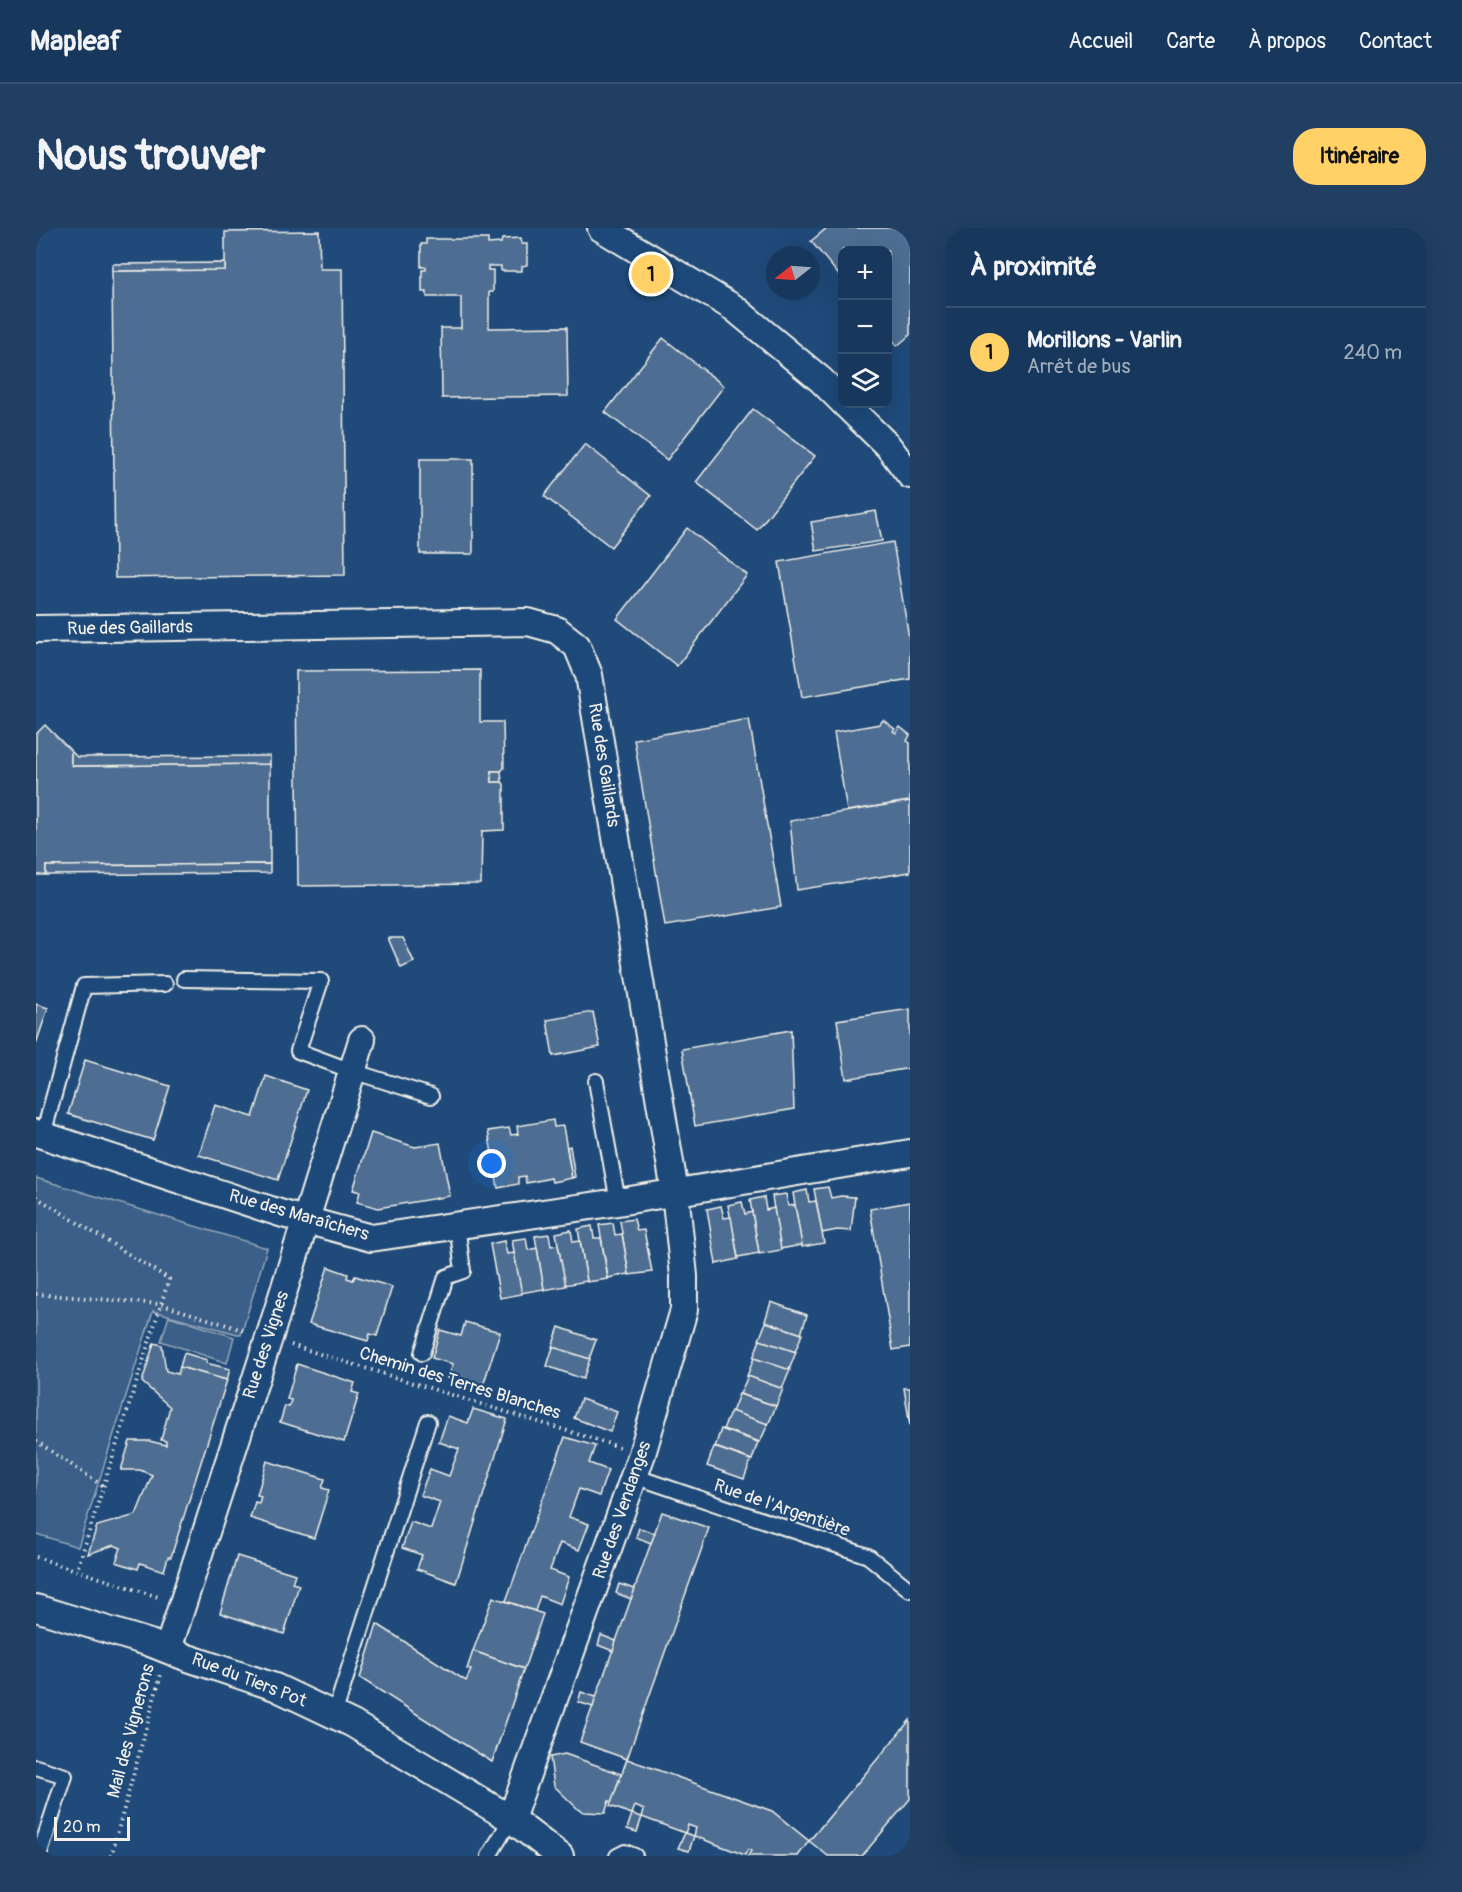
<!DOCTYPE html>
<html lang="fr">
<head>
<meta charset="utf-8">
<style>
  :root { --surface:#17385c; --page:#203f62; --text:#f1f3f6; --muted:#9eacbb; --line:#365272; --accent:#ffd166 }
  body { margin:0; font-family:Pangolin,sans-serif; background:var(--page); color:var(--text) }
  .controls { position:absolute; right:18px; top:18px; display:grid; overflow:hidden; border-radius:12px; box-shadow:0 6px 24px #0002 }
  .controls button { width:54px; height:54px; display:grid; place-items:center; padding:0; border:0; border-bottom:2px solid var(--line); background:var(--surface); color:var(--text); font:30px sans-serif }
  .compass { position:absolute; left:730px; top:18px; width:54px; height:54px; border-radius:50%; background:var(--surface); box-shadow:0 6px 24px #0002; rotate:253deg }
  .scale { position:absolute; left:18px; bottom:15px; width:76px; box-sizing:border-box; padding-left:6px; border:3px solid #f4f1e8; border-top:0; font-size:16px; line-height:21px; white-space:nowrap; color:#f4f1e8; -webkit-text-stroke:4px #1f4a7a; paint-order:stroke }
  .you { position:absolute; left:456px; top:936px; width:21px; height:21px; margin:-15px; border:4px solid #fff; border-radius:50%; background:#1a73e8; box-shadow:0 0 0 9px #1a73e833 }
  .badge { display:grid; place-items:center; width:39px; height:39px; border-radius:50%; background:var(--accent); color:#111; font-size:20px; font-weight:700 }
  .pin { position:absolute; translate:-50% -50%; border:3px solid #fff; box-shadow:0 2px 6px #0006 }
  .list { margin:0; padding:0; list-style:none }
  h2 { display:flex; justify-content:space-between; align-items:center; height:78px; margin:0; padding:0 24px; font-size:26px }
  h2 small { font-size:20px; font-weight:400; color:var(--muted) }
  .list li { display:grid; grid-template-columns:39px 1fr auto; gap:18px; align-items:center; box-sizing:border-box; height:90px; padding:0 24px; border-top:2px solid var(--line) }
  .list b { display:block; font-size:22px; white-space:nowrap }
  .list p { margin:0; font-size:20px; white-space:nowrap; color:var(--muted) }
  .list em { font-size:20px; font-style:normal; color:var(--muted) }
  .icon { flex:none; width:33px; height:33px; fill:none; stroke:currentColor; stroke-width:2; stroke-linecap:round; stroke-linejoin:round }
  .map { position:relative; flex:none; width:874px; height:1628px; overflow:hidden; border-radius:24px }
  header { display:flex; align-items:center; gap:36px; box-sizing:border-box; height:84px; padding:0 30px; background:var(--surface); border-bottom:2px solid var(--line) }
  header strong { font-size:28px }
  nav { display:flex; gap:33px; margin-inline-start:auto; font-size:21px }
  .intro { display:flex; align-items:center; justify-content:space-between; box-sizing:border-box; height:144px; padding:0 36px }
  h1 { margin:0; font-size:42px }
  .button { padding:15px 27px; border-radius:24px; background:var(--accent); color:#111; font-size:21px; font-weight:700 }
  main { display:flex; gap:36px; padding:0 36px }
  aside { flex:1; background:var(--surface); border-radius:24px; box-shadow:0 6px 24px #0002 }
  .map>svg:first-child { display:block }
  .green { fill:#3a5f88; stroke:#97a8b8; stroke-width:1.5 }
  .building { fill:#4d6e92; stroke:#f4f1e8; stroke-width:1.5 }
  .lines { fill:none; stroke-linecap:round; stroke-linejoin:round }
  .lane-casing { stroke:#f4f1e8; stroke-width:18 }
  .street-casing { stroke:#f4f1e8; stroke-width:30 }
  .path { stroke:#f4f1e8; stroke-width:4; stroke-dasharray:1.5 4.5; stroke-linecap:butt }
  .lane { stroke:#1f4a7a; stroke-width:14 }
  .street { stroke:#1f4a7a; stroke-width:26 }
  .labels { text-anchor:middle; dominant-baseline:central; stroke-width:4.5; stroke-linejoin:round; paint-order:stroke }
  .street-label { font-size:18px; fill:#f4f1e8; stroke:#1f4a7a }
</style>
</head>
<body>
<header>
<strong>Mapleaf</strong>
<nav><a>Accueil</a><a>Carte</a><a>À propos</a><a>Contact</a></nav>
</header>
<div class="intro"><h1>Nous trouver</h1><a class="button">Itinéraire</a></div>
<main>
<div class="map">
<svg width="874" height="1628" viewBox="0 0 874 1628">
  <rect width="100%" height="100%" fill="#1f4a7a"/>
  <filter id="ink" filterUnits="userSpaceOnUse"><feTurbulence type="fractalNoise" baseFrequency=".0167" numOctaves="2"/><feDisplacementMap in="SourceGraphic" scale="12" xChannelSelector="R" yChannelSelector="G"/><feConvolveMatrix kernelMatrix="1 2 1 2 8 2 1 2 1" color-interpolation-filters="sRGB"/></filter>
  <g filter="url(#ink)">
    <!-- green -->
    <g class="green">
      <polygon points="0,950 231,1020 205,1107 117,1083 42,1319 0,1306"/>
      <polygon points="133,1088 198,1109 191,1135 125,1113"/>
    </g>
    <!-- building -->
    <g class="building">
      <polygon points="791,0 874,0 874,107 861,118 852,106 852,22 806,22 806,51 775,13"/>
      <polygon points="283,3 284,41 306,41 309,347 79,350 76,43 189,42 189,4"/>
      <polygon points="485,10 486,16 491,16 491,37 486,38 486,43 465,43 465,38 452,38 452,42 457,42 457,64 453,64 453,100 531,99 532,168 406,170 405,100 425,100 425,69 391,69 391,64 386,64 386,42 390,42 390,39 385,39 385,16 390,16 390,11 452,11 452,16 465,15 466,11"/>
      <polygon points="189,35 189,42 76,43 76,36"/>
      <polygon points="627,110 688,158 631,232 569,184"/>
      <polygon points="717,181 779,228 721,302 660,254"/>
      <polygon points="549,216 615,268 575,319 508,268"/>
      <rect x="384" y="231" width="53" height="95"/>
      <polygon points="840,283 846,313 780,323 775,294"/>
      <polygon points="651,300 711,347 641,438 581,391"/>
      <polygon points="857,314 874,416 874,451 766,469 743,334"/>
      <polygon points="444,442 444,494 467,494 468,540 465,543 455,543 456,554 466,554 468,556 468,602 446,603 445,656 262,658 260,443"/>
      <polygon points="713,491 745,679 629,698 598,511"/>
      <polygon points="847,492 859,501 857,503 860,505 864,499 874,507 871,513 874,515 874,573 811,583 798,504 844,496"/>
      <polygon points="9,497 35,523 35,535 37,538 234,536 234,636 10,638 10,647 0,647 0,506"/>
      <polygon points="35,523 41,529 234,528 234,536 37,538 35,535"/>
      <polygon points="455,543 465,543 466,554 456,554"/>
      <polygon points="874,573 874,644 761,662 754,593"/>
      <polygon points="234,636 234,645 10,647 10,638"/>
      <polygon points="352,710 367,710 378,734 365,740"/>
      <polygon points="0,776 12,780 0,816"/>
      <polygon points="874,781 874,840 810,851 801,792"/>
      <polygon points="557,784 564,819 517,828 511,792"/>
      <polygon points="755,802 758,881 659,898 646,821"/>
      <polygon points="49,832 134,858 117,912 32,886"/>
      <polygon points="230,848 271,862 242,952 163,927 179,877 217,889"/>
      <polygon points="517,892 518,899 527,898 536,950 516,954 515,950 490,955 489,948 482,949 482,956 462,960 452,903 473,900 475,907 482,906 481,898"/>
      <polygon points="335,905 379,919 404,915 414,968 342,980 321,974 324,964 317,962"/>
      <polygon points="534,918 539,949 536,950 531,919"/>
      <polygon points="792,959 795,970 805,968 819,969 815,1003 801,1002 786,1005 778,961"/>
      <polygon points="771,962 773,974 780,973 788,1015 766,1019 757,965"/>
      <polygon points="750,966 752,978 759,977 766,1017 744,1021 736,968"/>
      <polygon points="728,969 730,982 738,980 745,1022 723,1026 714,972"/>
      <polygon points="706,974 709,986 716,984 723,1025 702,1029 692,977"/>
      <polygon points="874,974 874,1119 857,1122 834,981"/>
      <polygon points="685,978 688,990 695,989 702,1031 680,1036 671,981"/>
      <polygon points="598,991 601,1003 608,1002 616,1044 593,1047 584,993"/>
      <polygon points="577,995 579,1007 586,1006 593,1046 572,1050 563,997"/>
      <polygon points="556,998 558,1010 565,1010 572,1051 551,1054 542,1001"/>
      <polygon points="535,1002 537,1014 544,1013 551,1053 529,1057 520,1005"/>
      <polygon points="513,1006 515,1018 522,1017 530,1058 508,1062 499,1008"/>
      <polygon points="490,1010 492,1022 501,1020 508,1061 485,1065 476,1012"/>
      <polygon points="468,1013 471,1026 478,1025 486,1066 464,1070 454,1016"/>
      <polygon points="292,1039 312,1046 311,1050 317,1052 319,1048 356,1059 341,1108 334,1106 332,1113 273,1096"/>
      <polygon points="735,1074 771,1087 765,1106 729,1093"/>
      <polygon points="429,1094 464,1104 446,1161 412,1150 417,1136 396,1130 404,1102 425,1108"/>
      <polygon points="730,1094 766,1106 759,1124 723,1112"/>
      <polygon points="523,1099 560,1112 553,1131 516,1119"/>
      <polygon points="724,1112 760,1124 753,1142 717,1130"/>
      <polygon points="118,1115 126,1117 130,1143 142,1146 144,1139 191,1152 135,1329 132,1329 128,1343 104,1335 102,1341 80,1334 85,1320 78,1317 52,1326 61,1298 100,1287 116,1247 104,1242 85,1242 94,1213 113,1213 130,1217 130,1213 125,1212 134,1179 106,1154"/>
      <polygon points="517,1119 554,1131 547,1151 511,1138"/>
      <polygon points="148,1125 171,1132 170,1135 194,1141 191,1152 144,1139"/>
      <polygon points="718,1130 754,1142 746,1161 711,1148"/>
      <polygon points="261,1136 319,1155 316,1164 323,1166 308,1214 244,1194 249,1178 253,1179 255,1172 251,1171"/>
      <polygon points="712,1148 747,1161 740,1178 704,1166"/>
      <polygon points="868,1160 874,1160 874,1198"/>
      <polygon points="703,1166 740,1178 732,1197 696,1184"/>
      <polygon points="545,1171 581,1184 574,1204 538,1190"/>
      <polygon points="437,1181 471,1191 420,1355 381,1341 386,1327 366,1320 375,1294 395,1301 404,1274 384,1267 394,1241 413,1248 423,1221 403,1214 412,1188 432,1195"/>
      <polygon points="695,1183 732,1196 724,1214 687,1201"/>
      <polygon points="685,1201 722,1214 716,1232 679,1219"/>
      <polygon points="529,1209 559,1218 553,1235 572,1242 563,1268 543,1261 533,1289 553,1296 543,1322 524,1315 514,1342 533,1349 524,1376 504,1368 499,1383 470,1373"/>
      <polygon points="678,1219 715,1232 708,1251 671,1238"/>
      <polygon points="231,1233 289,1251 286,1260 293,1262 278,1310 214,1290 219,1274 223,1275 225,1268 221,1267"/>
      <polygon points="626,1284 673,1300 591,1531 544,1514"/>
      <polygon points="603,1300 619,1305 615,1315 600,1309"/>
      <polygon points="201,1328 259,1346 256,1355 263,1357 248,1406 184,1385"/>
      <polygon points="583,1356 599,1361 595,1371 580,1365"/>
      <polygon points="457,1369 507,1386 488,1441 437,1423"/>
      <polygon points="341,1396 430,1453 435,1442 431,1441 437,1423 488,1441 456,1534 324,1450"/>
      <polygon points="565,1407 580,1413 577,1423 562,1417"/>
      <polygon points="545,1464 560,1469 557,1479 542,1474"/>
      <polygon points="874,1492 874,1571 826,1628 792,1628 773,1613"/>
      <polygon points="529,1526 585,1546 576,1574 573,1573 569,1585 548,1584 542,1581 518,1558 514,1529"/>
      <polygon points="591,1531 736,1583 773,1613 762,1628 712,1628 715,1623 712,1621 709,1627 658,1608 660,1600 652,1597 649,1605 606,1589 608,1582 599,1578 596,1586 574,1578"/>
      <polygon points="596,1586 606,1589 601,1604 591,1601"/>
      <polygon points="649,1605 658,1608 653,1623 642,1620"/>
    </g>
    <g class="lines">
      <!-- lane casing -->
      <g class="lane-casing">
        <g id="lane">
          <polyline points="148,751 285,753 262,823 316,843 395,868"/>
          <polyline points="560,853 582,974"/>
          <polyline points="7,907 48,758 129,756"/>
          <polyline points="386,1125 410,1049 427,1043 421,997"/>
          <polyline points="598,1248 832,1328 874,1362"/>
          <polyline points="298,1487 392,1194"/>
          <polyline points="0,1539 29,1548 3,1628"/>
          <polyline points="453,1628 475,1591"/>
          <polyline points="581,1628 589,1624 599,1628"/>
        </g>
      </g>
      <!-- street casing -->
      <g class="street-casing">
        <g id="street">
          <polyline points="565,0 698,80 785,152 806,173"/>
          <polyline points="809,176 852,218 874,247"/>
          <polyline points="0,401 492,394 521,402 541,418 553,447 639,964 648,1048 648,1082 606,1226 475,1591"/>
          <polyline points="0,905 247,986 335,1010 582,974 874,925"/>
          <polyline points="0,1380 114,1415 152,1430 239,1459 317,1496 475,1591 524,1628"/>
          <polyline points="132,1421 233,1110 326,812"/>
        </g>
      </g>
      <!-- path -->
      <g class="path">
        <polyline points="0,969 133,1051 41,1342"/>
        <polyline points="0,1066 124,1076 210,1103"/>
        <polyline points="255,1117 583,1219"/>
        <polyline points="0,1213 67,1258"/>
        <polyline points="0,1329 122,1369"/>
        <polyline points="75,1628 125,1446"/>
      </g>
      <!-- lane -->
      <use href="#lane" class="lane"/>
      <!-- street -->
      <use href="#street" class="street"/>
    </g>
  </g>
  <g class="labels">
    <!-- street labels -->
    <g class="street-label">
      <text transform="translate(94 400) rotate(-1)">Rue des Gaillards</text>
      <text transform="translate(568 537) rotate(81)">Rue des Gaillards</text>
      <text transform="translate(263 987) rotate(16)">Rue des Maraîchers</text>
      <text transform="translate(230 1117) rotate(-72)">Rue des Vignes</text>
      <text transform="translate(424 1155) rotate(17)">Chemin des Terres Blanches</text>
      <text transform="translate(746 1280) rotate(19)">Rue de l'Argentière</text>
      <text transform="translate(586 1282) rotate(-71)">Rue des Vendanges</text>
      <text transform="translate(213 1452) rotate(21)">Rue du Tiers Pot</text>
      <text transform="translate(95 1503) rotate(-75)">Mail des Vignerons</text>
    </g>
  </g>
</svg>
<div class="controls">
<button>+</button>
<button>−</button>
<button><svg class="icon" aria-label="layers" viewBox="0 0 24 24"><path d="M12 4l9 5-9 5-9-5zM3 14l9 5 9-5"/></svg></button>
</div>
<svg class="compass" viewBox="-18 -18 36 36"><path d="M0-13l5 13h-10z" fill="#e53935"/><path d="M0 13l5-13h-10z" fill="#9eacbb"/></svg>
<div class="scale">20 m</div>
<div class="you"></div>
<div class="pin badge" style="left:615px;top:46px">1</div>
</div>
<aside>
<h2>À proximité<small></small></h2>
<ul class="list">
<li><span class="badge">1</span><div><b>Morillons - Varlin</b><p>Arrêt de bus</p></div><em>240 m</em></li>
</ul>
</aside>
</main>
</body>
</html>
